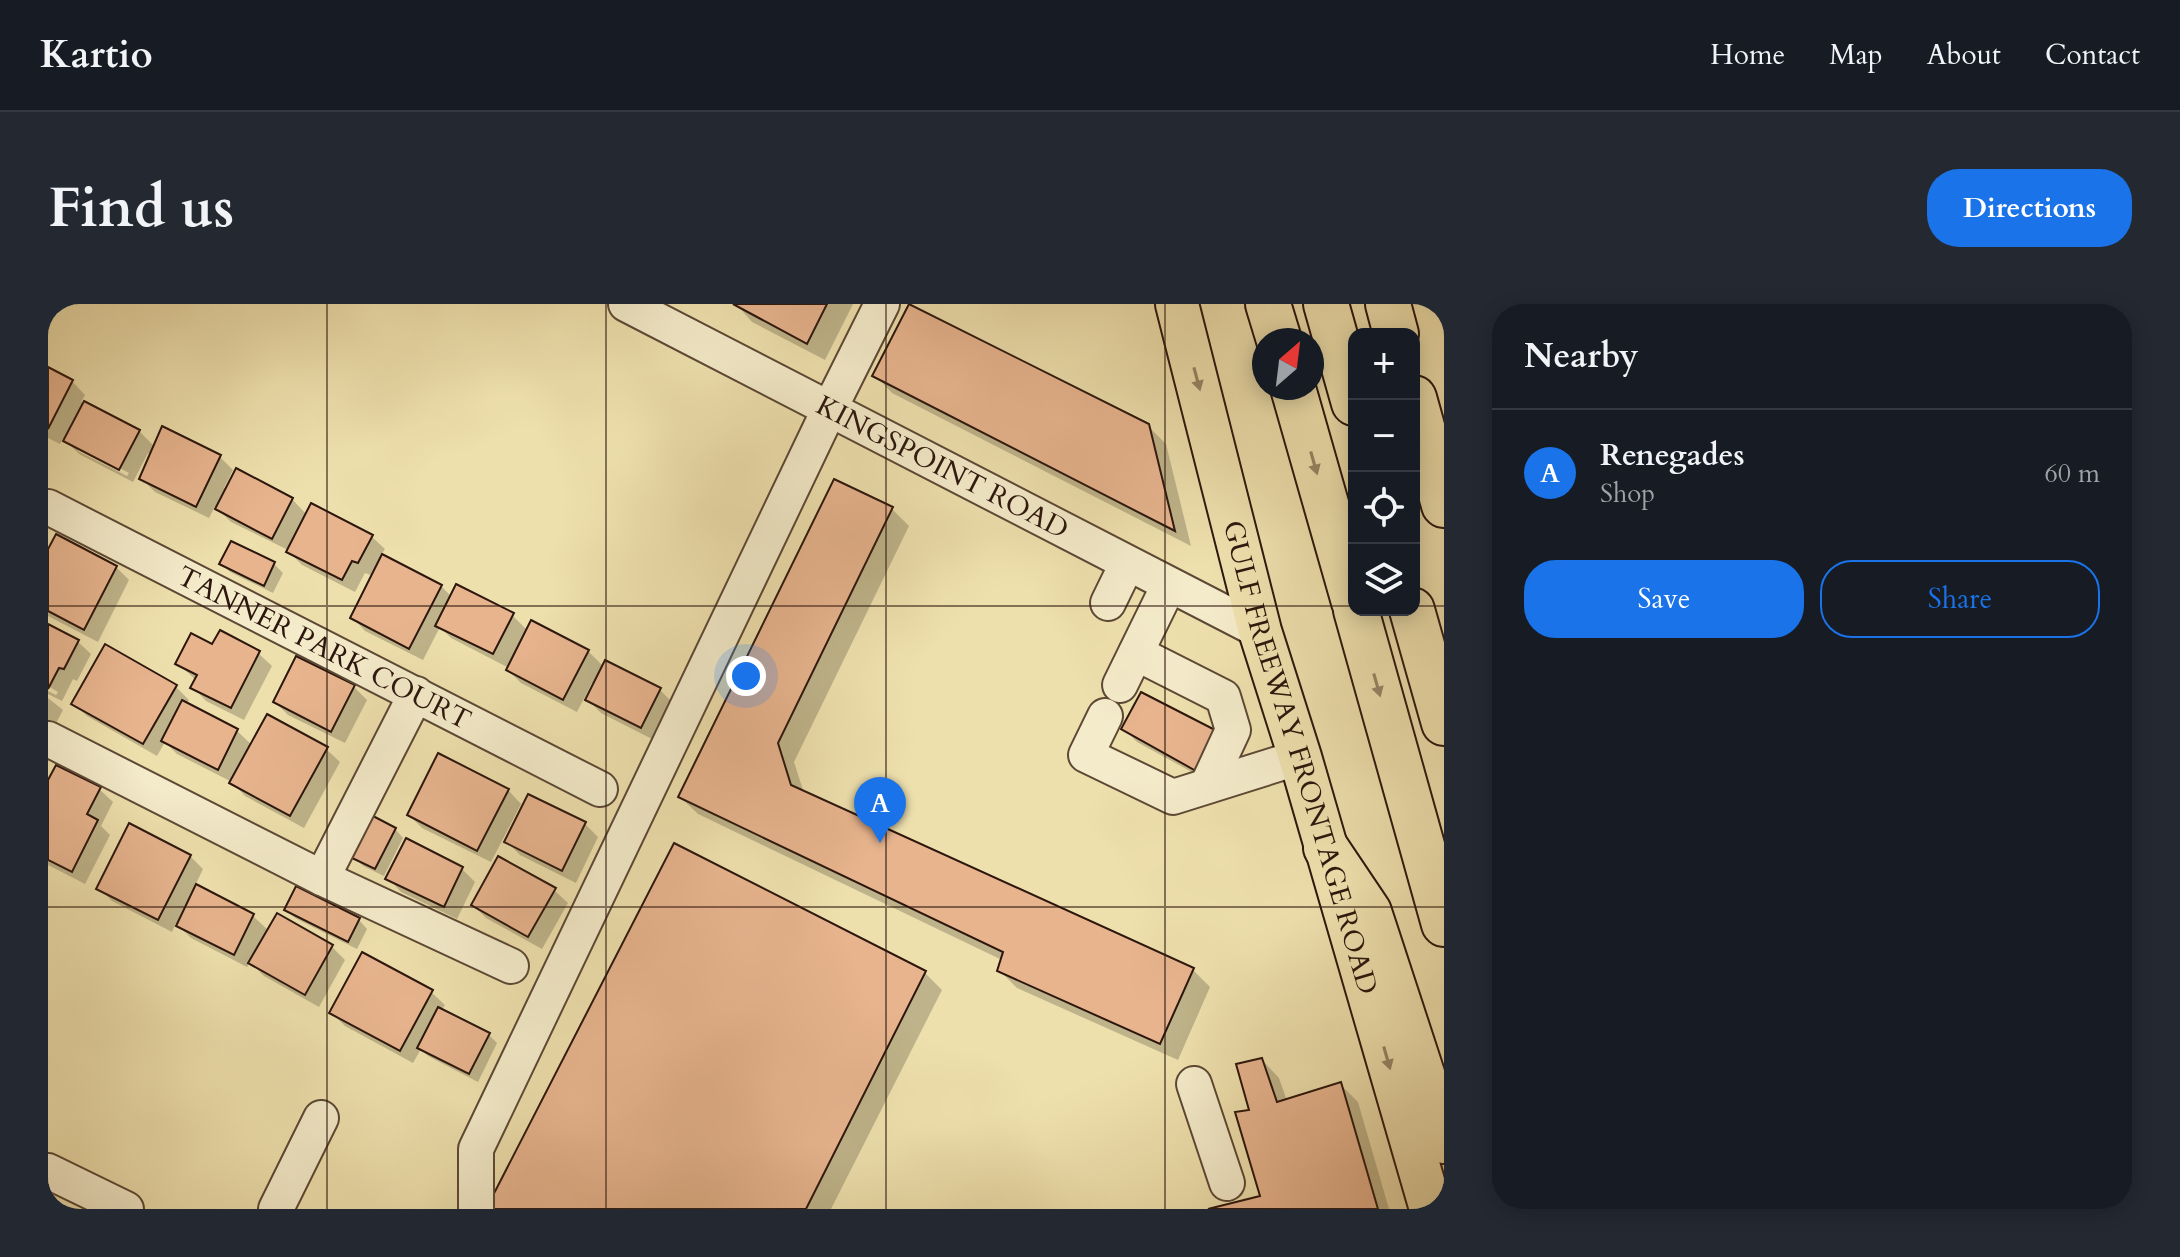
<!DOCTYPE html>
<html lang="en">
<head>
<meta charset="utf-8">
<style>
  :root { --surface:#171b24; --page:#242831; --text:#f1f3f6; --muted:#9ea1a6; --line:#363941; --accent:#1a73e8 }
  body { margin:0; font-family:Cardo,serif; background:var(--page); color:var(--text) }
  .controls { position:absolute; right:24px; top:24px; display:grid; overflow:hidden; border-radius:16px; box-shadow:0 4px 20px #0003 }
  .controls button { width:72px; height:72px; display:grid; place-items:center; padding:0; border:0; border-bottom:2px solid var(--line); background:var(--surface); color:var(--text); font:40px sans-serif }
  .compass { position:absolute; left:1204px; top:24px; width:72px; height:72px; border-radius:50%; background:var(--surface); box-shadow:0 4px 20px #0003; rotate:28deg }
  .you { position:absolute; left:698px; top:372px; width:28px; height:28px; margin:-20px; border:6px solid #fff; border-radius:50%; background:#1a73e8; box-shadow:0 0 0 12px #1a73e833 }
  .badge { display:grid; place-items:center; width:52px; height:52px; border-radius:50%; background:var(--accent); color:#fff; font-size:26px; font-weight:700 }
  .pin { position:absolute; translate:-50% -66px; filter:drop-shadow(0 2px 4px #0008) }
  .pin::after { content:''; position:absolute; top:42px; width:28px; height:24px; background:inherit; clip-path:polygon(0 0,100% 0,50% 100%) }
  .list { margin:0; padding:0; list-style:none }
  h2 { display:flex; justify-content:space-between; align-items:center; height:104px; margin:0; padding:0 32px; font-size:34px }
  h2 small { font-size:26px; font-weight:400; color:var(--muted) }
  .list li { display:grid; grid-template-columns:52px 1fr auto; gap:24px; align-items:center; box-sizing:border-box; height:128px; padding:0 32px; border-top:2px solid var(--line) }
  .list b { display:block; font-size:30px; white-space:nowrap }
  .list p { margin:0; font-size:26px; white-space:nowrap; color:var(--muted) }
  .list em { font-size:26px; font-style:normal; color:var(--muted) }
  .actions { display:flex; gap:16px; padding:24px 32px }
  .actions a { flex:1; padding:18px 0; border:2px solid var(--accent); border-radius:32px; text-align:center; font-size:28px; color:var(--accent) }
  .actions .main { background:var(--accent); color:#fff }
  .icon { flex:none; width:44px; height:44px; fill:none; stroke:currentColor; stroke-width:2; stroke-linecap:round; stroke-linejoin:round }
  .map { position:relative; flex:none; width:1396px; height:905px; overflow:hidden; border-radius:32px }
  header { display:flex; align-items:center; gap:48px; box-sizing:border-box; height:112px; padding:0 40px; background:var(--surface); border-bottom:2px solid var(--line) }
  header strong { font-size:38px }
  nav { display:flex; gap:44px; margin-inline-start:auto; font-size:28px }
  .intro { display:flex; align-items:center; justify-content:space-between; box-sizing:border-box; height:192px; padding:0 48px }
  h1 { margin:0; font-size:56px }
  .button { padding:20px 36px; border-radius:32px; background:var(--accent); color:#fff; font-size:28px; font-weight:700 }
  main { display:flex; gap:48px; padding:0 48px }
  aside { flex:1; background:var(--surface); border-radius:32px; box-shadow:0 4px 20px #0003 }
  .map>svg:first-child { display:block }
  .shadow { fill:#0003; fill-rule:evenodd }
  .building { fill:#e7b48e; stroke:#2c160d; stroke-width:2 }
  .lines { fill:none; stroke-linecap:round; stroke-linejoin:round }
  .minor-casing { stroke:#5c4835; stroke-width:38 }
  .major-casing { stroke:#2c160d; stroke-width:46 }
  .highway-casing { stroke:#2c160d; stroke-width:48 }
  .minor { stroke:#f4ebca; stroke-width:34 }
  .major { stroke:#eee0ad; stroke-width:42 }
  .highway { stroke:#eee0ad; stroke-width:44 }
  .oneway { fill:#978565 }
  .grid { fill:none; stroke:#2c160d; stroke-width:2; stroke-opacity:0.55 }
  .labels { text-anchor:middle; dominant-baseline:central; stroke-width:6; stroke-linejoin:round; paint-order:stroke }
  .street-label { font-size:28px; fill:#2c160d; stroke:#f4ebca }
</style>
</head>
<body>
<header>
<strong>Kartio</strong>
<nav><a>Home</a><a>Map</a><a>About</a><a>Contact</a></nav>
</header>
<div class="intro"><h1>Find us</h1><a class="button">Directions</a></div>
<main>
<div class="map">
<svg width="1396" height="905" viewBox="0 0 1396 905">
  <rect width="100%" height="100%" fill="#eee0ad"/>
  <filter id="stains"><feTurbulence type="fractalNoise" baseFrequency=".0025" numOctaves="4"/><feColorMatrix values="0 0 0 0 .2 0 0 0 0 .09 0 0 0 0 .02 0 0 0 .5 -.17"/></filter>
  <radialGradient id="worn" r=".72"><stop offset=".6" stop-color="#630" stop-opacity="0"/><stop offset="1" stop-color="#630" stop-opacity=".3"/></radialGradient>
  <!-- shadow -->
  <g class="shadow">
    <polygon points="688,0 805,0 777,56 704,18"/>
    <path d="M 0,65 L 24,77 L 37,91 L 33,98 L 91,127 L 106,142 L 172,153 L 185,166 L 176,184 L 244,195 L 259,211 L 323,232 L 337,245 L 333,251 L 393,282 L 404,293 L 464,311 L 480,327 L 540,347 L 556,363 L 612,386 L 625,399 L 606,436 L 553,409 L 540,396 L 547,381 L 544,379 L 529,408 L 473,379 L 460,366 L 461,364 L 403,334 L 392,323 L 375,356 L 317,327 L 304,313 L 325,272 L 317,269 L 307,288 L 254,261 L 238,245 L 183,218 L 167,202 L 161,214 L 107,188 L 94,175 L 104,153 L 100,149 L 85,178 L 31,150 L 15,134 L 12,140 L 0,134 ZM 30,142 L 81,169 L 79,172 L 30,147 Z"/>
    <polygon points="827,71 1100,122 1118,140 1143,242 844,89"/>
    <polygon points="844,205 861,222 746,458 756,489 1145,666 1162,683 1130,756 969,684 951,666 954,656 650,510 632,493"/>
    <polygon points="0,249 68,263 81,276 50,338 0,312"/>
    <polygon points="174,260 226,260 235,269 225,289 182,268"/>
    <polygon points="0,322 29,337 43,350 29,377 25,375 14,397 0,390 0,387 8,391 10,388 0,382"/>
    <polygon points="165,343 210,349 224,362 196,416 158,397 145,383 148,376 130,360"/>
    <polygon points="305,382 319,396 297,439 240,411 227,398"/>
    <polygon points="128,383 141,396 138,401 189,427 204,441 278,445 292,458 256,524 197,492 184,478 129,450 117,438 109,452 39,412 25,399"/>
    <polygon points="0,394 15,406 4,427 0,424"/>
    <polygon points="1076,425 1183,442 1162,478 1089,438"/>
    <polygon points="0,481 51,485 65,498 53,522 62,531 37,580 0,561"/>
    <polygon points="460,486 473,500 443,558 374,524 361,511"/>
    <polygon points="537,520 550,533 528,579 472,551 459,538"/>
    <polygon points="347,525 355,534 336,572 315,562 306,553"/>
    <polygon points="142,552 155,565 147,582 205,612 221,627 229,612 284,643 297,656 271,703 216,672 202,658 199,663 143,634 128,619 124,628 64,597 51,584"/>
    <polygon points="414,565 427,578 409,615 353,588 340,574"/>
    <polygon points="506,586 520,599 494,645 438,614 425,601"/>
    <polygon points="238,605 311,616 319,625 309,645 247,614"/>
    <polygon points="877,669 894,686 783,905 440,905"/>
    <polygon points="383,688 397,701 393,707 441,731 449,739 430,778 380,752 373,745 365,759 297,722 283,708"/>
    <polygon points="1214,756 1231,774 1239,797 1292,780 1310,798 1341,905 1168,905 1214,893 1204,807"/>
  </g>
  <!-- building -->
  <g class="building">
    <polygon points="685,0 779,0 759,40"/>
    <polygon points="861,0 1101,120 1127,227 824,72"/>
    <polygon points="0,63 25,76 0,125"/>
    <polygon points="36,97 92,126 71,166 15,137"/>
    <polygon points="114,122 173,151 148,203 91,175"/>
    <polygon points="188,164 245,194 224,235 167,205"/>
    <polygon points="786,175 845,203 730,439 743,481 1146,664 1112,740 949,667 955,648 630,493"/>
    <polygon points="263,199 325,231 310,259 304,257 294,276 238,248"/>
    <polygon points="8,230 69,262 36,326 0,307 0,245"/>
    <polygon points="183,237 227,258 216,282 171,260"/>
    <polygon points="334,250 394,281 361,345 302,314"/>
    <polygon points="408,280 466,309 445,350 387,322"/>
    <polygon points="483,316 541,346 515,396 458,366"/>
    <polygon points="0,320 31,336 16,365 11,364 0,385"/>
    <polygon points="172,326 212,347 183,404 142,384 149,371 127,360 143,329 164,340"/>
    <polygon points="57,340 129,381 95,440 23,400"/>
    <polygon points="248,352 307,381 283,428 225,398"/>
    <polygon points="557,356 613,384 593,424 537,396"/>
    <polygon points="1093,388 1171,428 1148,467 1073,425"/>
    <polygon points="134,396 190,425 170,466 113,437"/>
    <polygon points="219,410 280,443 242,512 181,479"/>
    <polygon points="390,449 461,485 429,547 359,511"/>
    <polygon points="8,461 53,483 39,510 50,516 24,568 0,556 0,476"/>
    <polygon points="480,490 538,518 514,567 456,538"/>
    <polygon points="325,512 348,524 327,565 304,554"/>
    <polygon points="81,519 143,551 110,616 48,585"/>
    <polygon points="358,534 415,563 396,603 337,575"/>
    <polygon points="626,539 878,667 758,905 438,905"/>
    <polygon points="450,552 508,584 480,633 423,601"/>
    <polygon points="148,580 206,610 186,651 128,622"/>
    <polygon points="248,582 312,614 300,638 236,606"/>
    <polygon points="229,609 285,641 257,691 200,659"/>
    <polygon points="314,648 385,686 352,747 281,709"/>
    <polygon points="390,703 442,729 421,770 369,744"/>
    <polygon points="1214,754 1229,798 1293,778 1330,905 1160,905 1212,892 1187,808 1201,806 1188,760"/>
  </g>
  <g class="lines">
    <!-- minor casing -->
    <g class="minor-casing">
      <g id="minor">
        <path id="s1" d="M 578,0 L 1212,327"/>
        <path id="s2" d="M 0,203 L 552,485"/>
        <polyline points="1060,299 1079,260"/>
        <polyline points="1088,349 1175,393 1185,426 1159,482"/>
        <polyline points="1072,381 1121,281"/>
        <polyline points="1057,412 1038,451 1125,493 1252,453"/>
        <polyline points="0,435 274,574 463,662"/>
        <polyline points="274,574 368,390"/>
        <polyline points="1146,780 1179,879"/>
        <polyline points="0,867 78,905"/>
        <polyline points="228,905 273,814"/>
        <polyline points="428,905 428,845 782,104 834,0"/>
      </g>
    </g>
    <!-- major casing -->
    <g class="major-casing">
      <g id="major">
        <path id="s3" d="M 1129,0 L 1212,327 L 1252,453 L 1383,905"/>
      </g>
    </g>
    <!-- highway casing -->
    <g class="highway-casing">
      <g id="highway">
        <polyline points="1220,0 1231,36"/>
        <polyline points="1278,0 1306,99"/>
        <polyline points="1340,0 1348,30"/>
        <polyline points="1245,84 1306,298"/>
        <polyline points="1366,94 1396,201"/>
        <polyline points="1308,306 1396,620"/>
        <polyline points="1364,306 1396,419"/>
        <polyline points="1278,544 1321,608 1396,837"/>
      </g>
    </g>
    <!-- minor -->
    <use href="#minor" class="minor"/>
    <!-- major -->
    <use href="#major" class="major"/>
    <!-- highway -->
    <use href="#highway" class="highway"/>
  </g>
  <!-- one-way arrows -->
  <defs><path id="oneway-solid" d="M-6-.8H1V-3.2L6.5 0L1 3.2V.8H-6Z" transform="scale(2)"/></defs>
  <g class="oneway">
    <use href="#oneway-solid" transform="translate(1149 75) rotate(75)"/>
    <use href="#oneway-solid" transform="translate(1266 159) rotate(74)"/>
    <use href="#oneway-solid" transform="translate(1329 381) rotate(74)"/>
    <use href="#oneway-solid" transform="translate(1339 754) rotate(74)"/>
  </g>
  <!-- grid -->
  <path class="grid" d="M 279,0 L 279,905M 558,0 L 558,905M 838,0 L 838,905M 1117,0 L 1117,905M 0,302 L 1306,302M 1366,302 L 1396,302M 0,603 L 1396,603"/>
  <g class="labels">
    <!-- street labels -->
    <g class="street-label">
      <text stroke="none"><textPath href="#s1" startOffset="356">KINGSPOINT ROAD</textPath></text>
      <text stroke="none"><textPath href="#s2" startOffset="310">TANNER PARK COURT</textPath></text>
      <text stroke="none"><textPath href="#s3" startOffset="470">GULF FREEWAY FRONTAGE ROAD</textPath></text>
    </g>
  </g>
  <rect width="100%" height="100%" filter="url(#stains)"/>
  <rect width="100%" height="100%" fill="url(#worn)"/>
</svg>
<div class="controls">
<button>+</button>
<button>−</button>
<button><svg class="icon" aria-label="locate" viewBox="0 0 24 24"><circle cx="12" cy="12" r="6"/><path d="M12 2v4M12 18v4M2 12h4M18 12h4"/></svg></button>
<button><svg class="icon" aria-label="layers" viewBox="0 0 24 24"><path d="M12 4l9 5-9 5-9-5zM3 14l9 5 9-5"/></svg></button>
</div>
<svg class="compass" viewBox="-18 -18 36 36"><path d="M0-13l5 13h-10z" fill="#e53935"/><path d="M0 13l5-13h-10z" fill="#9ea1a6"/></svg>
<div class="you"></div>
<div class="pin badge" style="left:832px;top:539px">A</div>
</div>
<aside>
<h2>Nearby<small></small></h2>
<ul class="list">
<li><span class="badge">A</span><div><b>Renegades</b><p>Shop</p></div><em>60 m</em></li>
</ul>
<div class="actions"><a class="main">Save</a><a>Share</a></div>
</aside>
</main>
</body>
</html>
